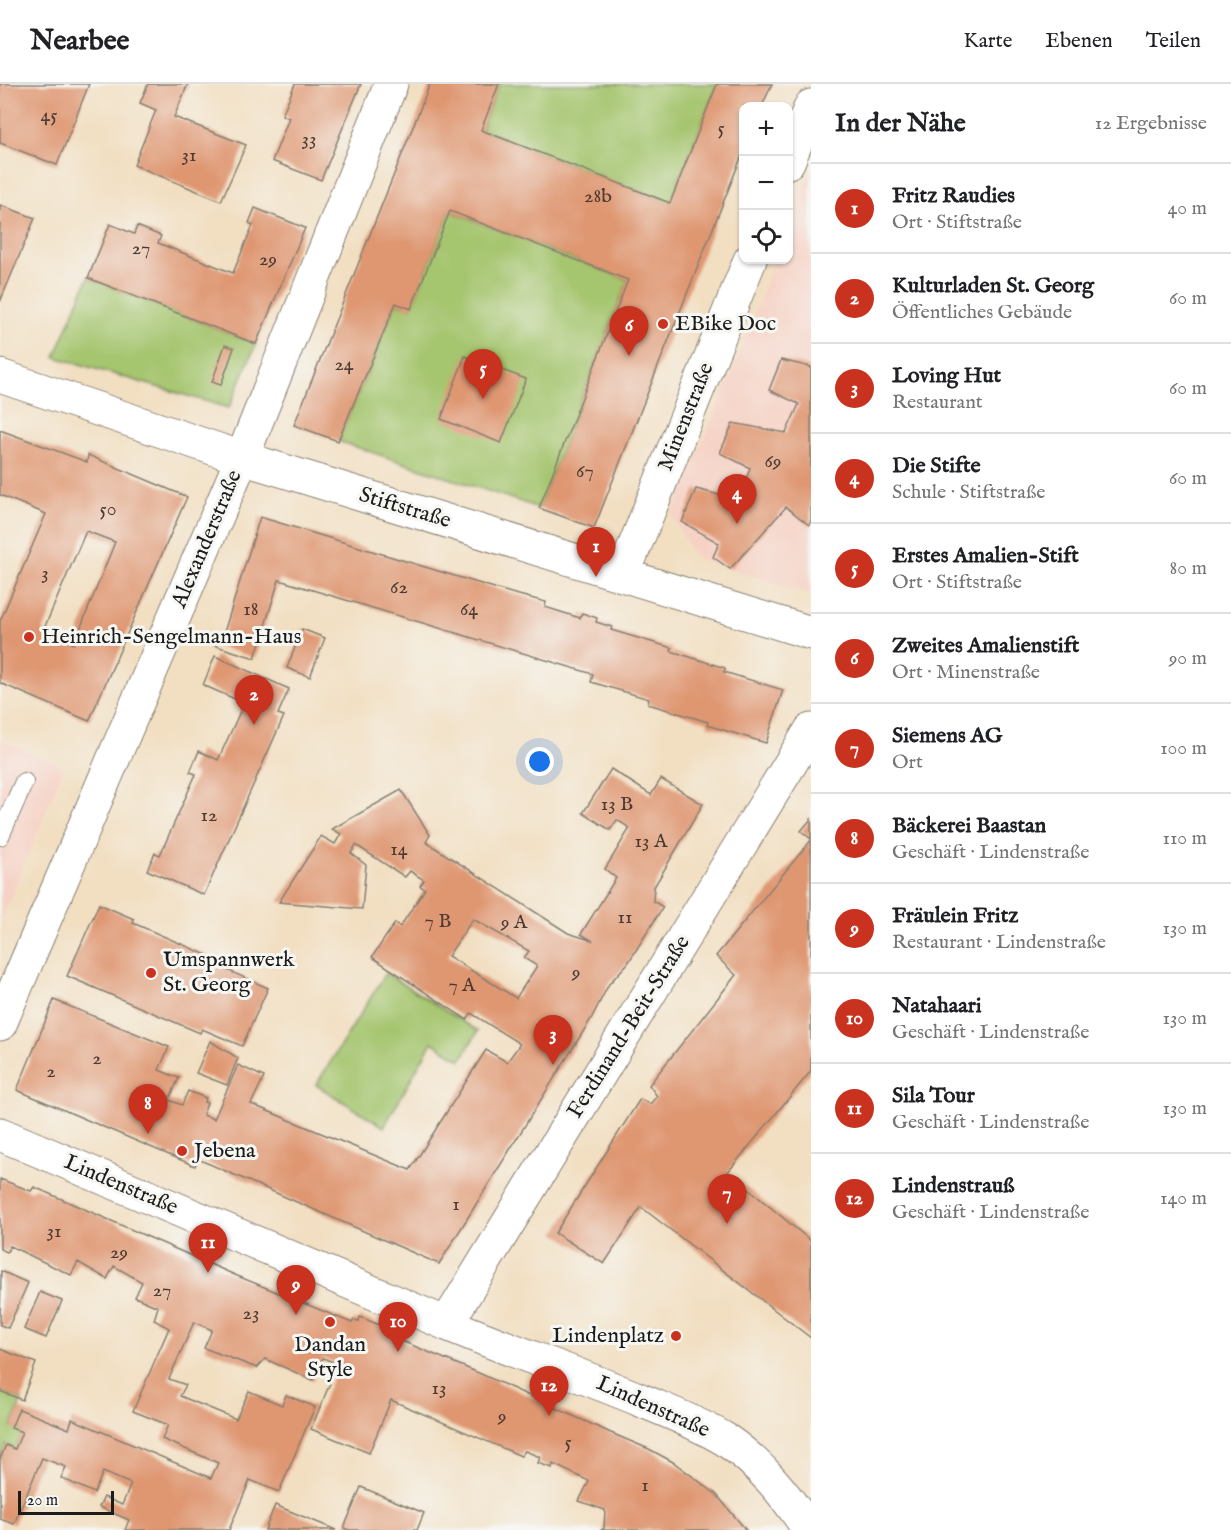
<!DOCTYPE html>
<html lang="de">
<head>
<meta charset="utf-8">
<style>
  :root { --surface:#fff; --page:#f2f2f2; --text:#202124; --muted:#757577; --line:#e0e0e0; --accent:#c8321e }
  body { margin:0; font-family:"IM FELL English",serif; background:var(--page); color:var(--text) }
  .controls { position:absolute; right:18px; top:18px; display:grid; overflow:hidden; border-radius:12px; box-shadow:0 2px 4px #0004 }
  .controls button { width:54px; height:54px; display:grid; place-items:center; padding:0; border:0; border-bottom:2px solid var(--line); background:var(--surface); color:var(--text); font:30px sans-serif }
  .scale { position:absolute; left:18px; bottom:15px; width:96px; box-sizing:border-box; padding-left:6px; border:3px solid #1c1c1c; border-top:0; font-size:16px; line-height:21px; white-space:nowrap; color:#1c1c1c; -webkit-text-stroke:4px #f6f6f2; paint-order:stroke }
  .you { position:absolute; left:540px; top:678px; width:21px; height:21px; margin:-15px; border:4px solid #fff; border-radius:50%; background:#1a73e8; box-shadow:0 0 0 9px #1a73e833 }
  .badge { display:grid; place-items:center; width:39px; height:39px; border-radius:50%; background:var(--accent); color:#fff; font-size:20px; font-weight:700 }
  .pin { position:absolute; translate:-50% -50px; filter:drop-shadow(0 2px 3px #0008) }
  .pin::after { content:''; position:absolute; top:32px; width:21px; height:18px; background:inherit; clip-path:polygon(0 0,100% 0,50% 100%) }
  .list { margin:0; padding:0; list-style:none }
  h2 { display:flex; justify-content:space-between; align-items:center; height:78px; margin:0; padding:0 24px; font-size:26px }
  h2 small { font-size:20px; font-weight:400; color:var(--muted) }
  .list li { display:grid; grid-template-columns:39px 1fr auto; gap:18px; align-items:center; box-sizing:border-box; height:90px; padding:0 24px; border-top:2px solid var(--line) }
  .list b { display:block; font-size:22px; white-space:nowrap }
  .list p { margin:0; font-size:20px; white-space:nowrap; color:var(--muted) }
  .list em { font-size:20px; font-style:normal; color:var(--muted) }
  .icon { flex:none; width:33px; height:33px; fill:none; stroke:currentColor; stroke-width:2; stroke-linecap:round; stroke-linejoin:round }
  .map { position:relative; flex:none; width:811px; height:1446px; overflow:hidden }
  header { display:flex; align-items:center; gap:36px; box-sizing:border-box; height:84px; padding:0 30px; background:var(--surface); border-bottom:2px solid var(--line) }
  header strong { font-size:28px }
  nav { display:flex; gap:33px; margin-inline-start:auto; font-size:21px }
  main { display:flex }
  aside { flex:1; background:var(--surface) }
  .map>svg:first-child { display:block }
  .built { fill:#f6d2c5 }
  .green { fill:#a5c56e; stroke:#607045; stroke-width:1.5 }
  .building { fill:#df9772; fill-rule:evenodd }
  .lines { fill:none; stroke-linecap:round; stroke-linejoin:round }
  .lane-casing { stroke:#877e6f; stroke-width:20 }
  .street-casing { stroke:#877e6f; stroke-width:35 }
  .lane { stroke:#fff; stroke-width:18 }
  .street { stroke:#fff; stroke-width:33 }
  .poi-dot { fill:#c8321e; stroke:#f6f6f2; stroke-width:2 }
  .labels { text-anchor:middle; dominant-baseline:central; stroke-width:6; stroke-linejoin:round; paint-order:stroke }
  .number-label { font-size:20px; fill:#4d3b32 }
  .poi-label { font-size:22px; fill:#1c1c1c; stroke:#f6f6f2; text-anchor:start }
  .street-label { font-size:22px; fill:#1c1c1c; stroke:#f6f6f2 }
</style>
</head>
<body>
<header>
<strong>Nearbee</strong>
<nav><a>Karte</a><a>Ebenen</a><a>Teilen</a></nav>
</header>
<main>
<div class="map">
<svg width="811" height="1446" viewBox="0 0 811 1446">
  <rect width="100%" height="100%" fill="#f6f6f2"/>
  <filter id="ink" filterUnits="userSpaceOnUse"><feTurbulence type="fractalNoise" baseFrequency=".0167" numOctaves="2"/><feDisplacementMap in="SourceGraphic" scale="12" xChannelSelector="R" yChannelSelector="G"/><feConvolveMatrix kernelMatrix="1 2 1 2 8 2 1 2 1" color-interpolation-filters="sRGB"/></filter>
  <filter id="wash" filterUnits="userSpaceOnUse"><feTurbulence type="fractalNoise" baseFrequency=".008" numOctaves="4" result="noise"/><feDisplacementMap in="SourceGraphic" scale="24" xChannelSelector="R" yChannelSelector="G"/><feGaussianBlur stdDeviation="1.35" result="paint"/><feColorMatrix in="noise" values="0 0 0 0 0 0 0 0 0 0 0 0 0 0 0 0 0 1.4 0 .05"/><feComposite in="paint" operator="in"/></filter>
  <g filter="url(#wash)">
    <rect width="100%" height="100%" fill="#f2dfc2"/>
    <!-- built -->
    <g class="built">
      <polygon points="811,87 811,510 701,476 692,469 672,431 737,276 774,176 788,176 789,141"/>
      <polygon points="0,656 64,683 0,839"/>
    </g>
    <!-- green -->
    <g class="green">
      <polygon points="499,0 717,0 670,119 481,46"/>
      <polygon points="450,127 628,196 539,424 338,357 396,219 411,224"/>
      <polygon points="88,194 256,260 229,324 55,273"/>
      <polygon points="386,889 478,947 461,976 432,958 384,1043 316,1001"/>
      <polygon points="0,1307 22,1316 11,1343 22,1348 15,1365 6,1361 0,1375"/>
    </g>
    <g id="blocks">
      <!-- building -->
      <g class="building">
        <polygon points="0,0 89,0 57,81 0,59"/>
        <polygon points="148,0 188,0 174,33 246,61 221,117 134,81 156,26 140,19"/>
        <polygon points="295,0 361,0 321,96 272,77 289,34 282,31"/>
        <polygon points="430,0 499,0 481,46 670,119 717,0 772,0 762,22 744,22 744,66 594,444 539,424 628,196 450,127 411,225 396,219 338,357 294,341"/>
        <polygon points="0,121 35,134 0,218"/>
        <polygon points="255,124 305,144 256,260 88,194 110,140 134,150 137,142 161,152 158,159 233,189 253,141 249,139"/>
        <polygon points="225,261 234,264 221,301 212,298"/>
        <polygon points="465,272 526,295 501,359 441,335"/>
        <polygon points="781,276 811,283 811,436 809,441 786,423 730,485 713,473 719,459 682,438 696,405 739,416 750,384 720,369 733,339 786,349 799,320 769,306"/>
        <path d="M 0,346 L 87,378 L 88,371 L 187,413 L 89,637 L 0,599 L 0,537 L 46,430 L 0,411 ZM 86,447 L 115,458 L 74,560 L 43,547 Z"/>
        <polygon points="260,433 511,509 546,518 545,523 580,534 582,529 597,534 596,538 612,543 611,546 672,564 671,567 725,584 724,588 783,606 766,659 707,641 708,638 648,620 649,615 591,598 593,590 279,496 255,574 213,561 216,554 222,555"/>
        <polygon points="302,545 325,554 310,593 287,584"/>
        <polygon points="215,572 289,605 278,630 284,632 204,811 147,786 155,769 160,771 196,690 190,688 199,667 218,676 244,619 203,601"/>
        <path d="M 611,685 L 651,711 L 661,695 L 703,720 L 654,803 L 653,817 L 663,823 L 628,879 L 609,900 L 591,935 L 439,1180 L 198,1075 L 195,1082 L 17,1006 L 54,916 L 169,963 L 159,986 L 179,994 L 169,1016 L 182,1021 L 188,1007 L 206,1014 L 204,1018 L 207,1019 L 203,1031 L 214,1035 L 238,981 L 264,993 L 251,1020 L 410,1086 L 486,966 L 507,978 L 520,960 L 471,929 L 467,936 L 372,873 L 395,839 L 400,843 L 425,805 L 420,802 L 424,796 L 410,787 L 405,793 L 356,761 L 351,769 L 366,781 L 362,825 L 279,818 L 321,752 L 335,760 L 341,750 L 332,745 L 401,706 L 430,751 L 426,758 L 568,849 L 593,857 L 581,850 L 616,794 L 605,785 L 630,744 L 617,736 L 610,746 L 583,729 ZM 473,835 L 529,867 L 524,874 L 537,882 L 516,914 L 448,872 Z"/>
        <polygon points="811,735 811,755 801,747"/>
        <polygon points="811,756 811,987 728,1088 811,1157 811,1254 641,1123 604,1180 555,1149 640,1015 650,1020 657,1012 649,1001 736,891 716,872"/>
        <polygon points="99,820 134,835 133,839 230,881 227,886 268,904 242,962 202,945 200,949 67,892"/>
        <polygon points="210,957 238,974 227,1001 196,989"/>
        <polygon points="0,1095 31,1107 34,1103 235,1191 352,1239 354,1236 359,1237 360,1233 392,1246 390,1252 481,1290 611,1349 649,1365 673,1378 716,1410 746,1446 601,1446 604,1444 605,1426 579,1417 589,1397 553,1380 552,1384 538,1379 540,1373 525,1367 521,1372 391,1316 369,1369 311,1345 338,1280 323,1274 313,1296 265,1275 257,1284 204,1264 212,1246 194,1238 169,1295 186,1301 180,1312 236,1335 249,1307 282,1321 286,1311 315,1323 279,1408 250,1396 229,1446 125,1446 129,1436 99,1423 104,1413 122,1421 131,1400 103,1388 94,1409 61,1394 66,1383 42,1374 14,1440 0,1435 0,1375 6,1361 15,1365 22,1348 11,1344 19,1325 69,1345 72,1335 211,1394 218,1379 162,1355 168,1341 133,1327 169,1244 154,1236 158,1223 135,1213 142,1198 114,1182 107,1195 78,1178 71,1191 10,1162 7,1168 0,1165"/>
        <polygon points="1,1187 28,1199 8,1244 0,1241"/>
        <polygon points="40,1208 62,1217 46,1254 24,1245"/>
        <polygon points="0,1265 36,1279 22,1316 0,1307"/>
        <polygon points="361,1403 424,1429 417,1446 349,1446 344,1444"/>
        <polygon points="275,1421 336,1446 265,1446"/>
      </g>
    </g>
  </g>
  <g filter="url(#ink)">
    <use href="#blocks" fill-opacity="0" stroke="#877e6f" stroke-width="1.5"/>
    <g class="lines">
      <!-- lane casing -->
      <g class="lane-casing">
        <polyline id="lane" points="0,752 24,698"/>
      </g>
      <!-- street casing -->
      <g class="street-casing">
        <g id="street">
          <polyline points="788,78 811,22"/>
          <polyline points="0,292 242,374 811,549"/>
          <polyline points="623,491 750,176"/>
          <polyline points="0,940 242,374 391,0"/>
          <path d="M 0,1050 C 149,1114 298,1177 447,1240 C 512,1267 578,1290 643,1317 C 671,1329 700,1340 726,1356 C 761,1380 786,1411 809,1446"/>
          <polyline points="447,1239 811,646"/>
        </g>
      </g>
      <!-- lane -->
      <use href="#lane" class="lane"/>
      <!-- street -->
      <use href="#street" class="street"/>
    </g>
  </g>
  <!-- markers -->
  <g class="poi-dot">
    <circle cx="663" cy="240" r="6"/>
    <circle cx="29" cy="553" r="6"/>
    <circle cx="151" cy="889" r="6"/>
    <circle cx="182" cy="1067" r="6"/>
    <circle cx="330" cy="1238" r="6"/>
    <circle cx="676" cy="1252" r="6"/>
  </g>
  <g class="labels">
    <!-- number labels -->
    <g class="number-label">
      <text x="49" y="31">45</text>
      <text x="721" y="44">5</text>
      <text x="309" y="55">33</text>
      <text x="189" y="71">31</text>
      <text x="598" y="112">28b</text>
      <text x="141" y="164">27</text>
      <text x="268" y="175">29</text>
      <text x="344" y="280">24</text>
      <text x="773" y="377">69</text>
      <text x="585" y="387">67</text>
      <text x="108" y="425">50</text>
      <text x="45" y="489">3</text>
      <text x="399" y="503">62</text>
      <text x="251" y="525">18</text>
      <text x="469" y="525">64</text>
      <text x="617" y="720">13 B</text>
      <text x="209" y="731">12</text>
      <text x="651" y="757">13 A</text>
      <text x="399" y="765">14</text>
      <text x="625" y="833">11</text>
      <text x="438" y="837">7 B</text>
      <text x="514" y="838">9 A</text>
      <text x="576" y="888">9</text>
      <text x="462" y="901">7 A</text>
      <text x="97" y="974">2</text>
      <text x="51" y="987">2</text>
      <text x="456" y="1120">1</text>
      <text x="54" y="1147">31</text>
      <text x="119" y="1168">29</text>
      <text x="162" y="1206">27</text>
      <text x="251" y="1229">23</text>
      <text x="439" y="1304">13</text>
      <text x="502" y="1332">9</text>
      <text x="568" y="1358">5</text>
      <text x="645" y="1401">1</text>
    </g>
    <!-- poi labels -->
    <g class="poi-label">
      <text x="675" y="240">EBike Doc</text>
      <text x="41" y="553">Heinrich-Sengelmann-Haus</text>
      <text x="163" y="876">Umspannwerk<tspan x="163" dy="25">St. Georg</tspan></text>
      <text x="194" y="1067">Jebena</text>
      <text x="664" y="1252" text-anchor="end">Lindenplatz</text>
      <text x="330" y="1261" text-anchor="middle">Dandan<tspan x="330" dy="25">Style</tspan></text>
    </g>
    <!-- street labels -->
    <g class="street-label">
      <text transform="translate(686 333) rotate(-68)">Minenstraße</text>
      <text transform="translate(405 424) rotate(17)">Stiftstraße</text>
      <text transform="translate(207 455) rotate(-67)">Alexanderstraße</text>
      <text transform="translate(629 943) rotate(-58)">Ferdinand-Beit-Straße</text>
      <text transform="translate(121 1101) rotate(23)">Lindenstraße</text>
      <text transform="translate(653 1323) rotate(24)">Lindenstraße</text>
    </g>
  </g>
</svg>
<div class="controls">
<button>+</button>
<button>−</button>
<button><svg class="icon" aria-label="locate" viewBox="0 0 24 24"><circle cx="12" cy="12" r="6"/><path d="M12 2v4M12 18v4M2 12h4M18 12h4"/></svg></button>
</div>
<div class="scale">20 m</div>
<div class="you"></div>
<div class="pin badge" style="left:596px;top:493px">1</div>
<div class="pin badge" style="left:254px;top:641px">2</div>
<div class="pin badge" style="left:553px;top:981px">3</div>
<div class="pin badge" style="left:737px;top:440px">4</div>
<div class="pin badge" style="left:483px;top:315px">5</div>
<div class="pin badge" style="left:629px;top:272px">6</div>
<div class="pin badge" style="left:727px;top:1140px">7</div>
<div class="pin badge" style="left:148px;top:1050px">8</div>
<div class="pin badge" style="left:296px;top:1231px">9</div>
<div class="pin badge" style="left:398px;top:1268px">10</div>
<div class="pin badge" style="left:208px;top:1189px">11</div>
<div class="pin badge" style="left:549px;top:1332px">12</div>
</div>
<aside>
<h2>In der Nähe<small>12 Ergebnisse</small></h2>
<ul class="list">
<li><span class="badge">1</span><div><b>Fritz Raudies</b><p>Ort · Stiftstraße</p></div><em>40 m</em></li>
<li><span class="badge">2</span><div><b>Kulturladen St. Georg</b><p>Öffentliches Gebäude</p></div><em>60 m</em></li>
<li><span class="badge">3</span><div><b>Loving Hut</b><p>Restaurant</p></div><em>60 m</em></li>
<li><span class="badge">4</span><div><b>Die Stifte</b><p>Schule · Stiftstraße</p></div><em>60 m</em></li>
<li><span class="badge">5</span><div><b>Erstes Amalien-Stift</b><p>Ort · Stiftstraße</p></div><em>80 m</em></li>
<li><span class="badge">6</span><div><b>Zweites Amalienstift</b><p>Ort · Minenstraße</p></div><em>90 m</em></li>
<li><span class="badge">7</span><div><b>Siemens AG</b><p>Ort</p></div><em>100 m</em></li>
<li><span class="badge">8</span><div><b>Bäckerei Baastan</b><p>Geschäft · Lindenstraße</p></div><em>110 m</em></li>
<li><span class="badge">9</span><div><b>Fräulein Fritz</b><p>Restaurant · Lindenstraße</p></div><em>130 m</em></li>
<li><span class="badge">10</span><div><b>Natahaari</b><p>Geschäft · Lindenstraße</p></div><em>130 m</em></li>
<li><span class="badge">11</span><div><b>Sila Tour</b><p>Geschäft · Lindenstraße</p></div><em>130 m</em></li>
<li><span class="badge">12</span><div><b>Lindenstrauß</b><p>Geschäft · Lindenstraße</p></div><em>140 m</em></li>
</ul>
</aside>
</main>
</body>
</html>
